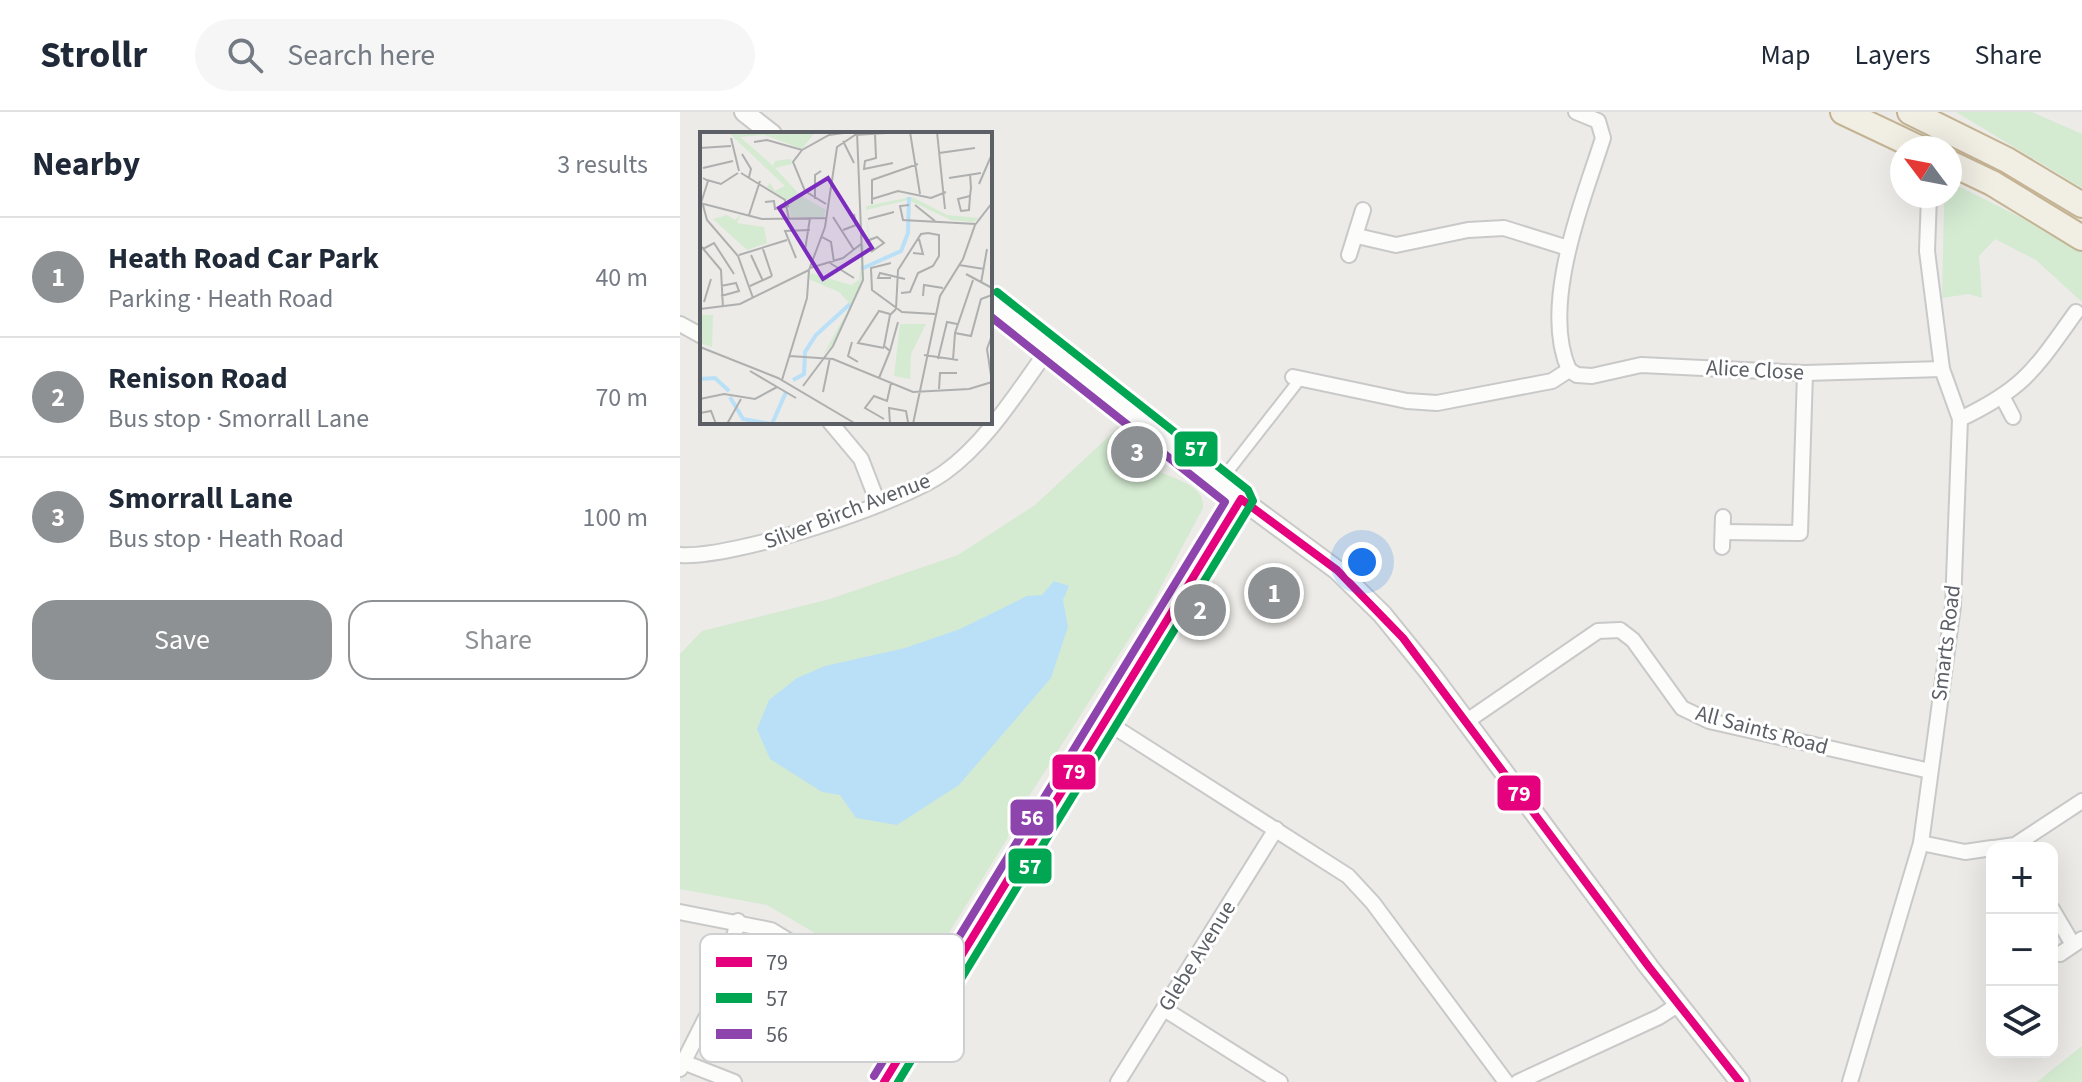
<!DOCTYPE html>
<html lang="en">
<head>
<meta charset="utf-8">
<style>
  :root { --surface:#fff; --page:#f6f6f7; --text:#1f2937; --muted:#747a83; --line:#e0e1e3; --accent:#8e9193 }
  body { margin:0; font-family:"Source Sans 3",sans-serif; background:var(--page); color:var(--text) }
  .controls { position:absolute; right:24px; bottom:24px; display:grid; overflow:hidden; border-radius:16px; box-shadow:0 8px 32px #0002 }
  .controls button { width:72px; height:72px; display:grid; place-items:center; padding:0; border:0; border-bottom:2px solid var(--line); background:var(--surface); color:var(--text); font:40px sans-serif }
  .compass { position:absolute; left:1210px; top:24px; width:72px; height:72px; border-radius:50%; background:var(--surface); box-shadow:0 8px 32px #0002; rotate:302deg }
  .you { position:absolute; left:682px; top:450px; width:28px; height:28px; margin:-20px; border:6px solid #fff; border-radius:50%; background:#1a73e8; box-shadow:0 0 0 12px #1a73e833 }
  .badge { display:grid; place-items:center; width:52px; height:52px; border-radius:50%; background:var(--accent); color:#fff; font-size:26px; font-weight:700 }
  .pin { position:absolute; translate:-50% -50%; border:4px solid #fff; box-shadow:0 2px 8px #0006 }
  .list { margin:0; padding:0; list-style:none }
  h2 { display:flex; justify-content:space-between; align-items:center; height:104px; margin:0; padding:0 32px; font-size:34px }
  h2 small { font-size:26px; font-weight:400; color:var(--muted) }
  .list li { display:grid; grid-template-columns:52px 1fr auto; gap:24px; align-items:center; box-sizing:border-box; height:120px; padding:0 32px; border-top:2px solid var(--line) }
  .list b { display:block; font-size:30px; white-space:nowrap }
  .list p { margin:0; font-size:26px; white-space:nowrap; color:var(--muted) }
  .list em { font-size:26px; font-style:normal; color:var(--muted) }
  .actions { display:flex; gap:16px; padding:24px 32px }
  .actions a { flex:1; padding:18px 0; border:2px solid var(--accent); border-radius:24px; text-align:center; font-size:28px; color:var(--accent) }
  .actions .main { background:var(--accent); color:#fff }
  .icon { flex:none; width:44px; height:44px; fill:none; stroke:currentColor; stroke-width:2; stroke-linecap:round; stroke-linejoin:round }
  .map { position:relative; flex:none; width:1402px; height:970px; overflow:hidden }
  header { display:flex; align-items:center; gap:48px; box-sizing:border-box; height:112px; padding:0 40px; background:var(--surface); border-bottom:2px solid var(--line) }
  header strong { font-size:38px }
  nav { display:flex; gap:44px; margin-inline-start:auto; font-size:28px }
  .search { width:560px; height:72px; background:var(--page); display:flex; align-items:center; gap:20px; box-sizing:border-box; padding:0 28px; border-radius:44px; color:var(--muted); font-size:30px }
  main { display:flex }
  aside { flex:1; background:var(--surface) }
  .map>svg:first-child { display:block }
  .green { fill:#d4ead1 }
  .water { fill:#bae0f8 }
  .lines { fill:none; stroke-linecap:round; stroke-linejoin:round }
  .minor-tunnel { stroke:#c8c8c7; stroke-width:14; stroke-dasharray:14 7; stroke-linecap:butt }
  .pedestrian-casing { stroke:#c9c9c9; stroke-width:14 }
  .minor-casing { stroke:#c9c9c9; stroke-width:18 }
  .tertiary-casing { stroke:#c9c9c9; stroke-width:22 }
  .trunk-casing { stroke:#c4b393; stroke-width:28 }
  .pedestrian { stroke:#fcfcfb; stroke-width:10 }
  .minor { stroke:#fcfcfb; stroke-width:14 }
  .tertiary { stroke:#fcfcfb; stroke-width:18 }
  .trunk { stroke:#f1eee4; stroke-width:24 }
  .bus-1-casing { stroke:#fff; stroke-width:14 }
  .bus-2-casing { stroke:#fff; stroke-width:14 }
  .bus-3-casing { stroke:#fff; stroke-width:14 }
  .bus-1 { stroke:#e5007d; stroke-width:8 }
  .bus-2 { stroke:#00a651; stroke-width:8 }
  .bus-3 { stroke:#8e44ad; stroke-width:8 }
  .labels { text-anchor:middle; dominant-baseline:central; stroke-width:6; stroke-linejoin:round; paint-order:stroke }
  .street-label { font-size:22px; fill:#5c6066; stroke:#fff }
  .inset-river { fill:none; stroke:#bae0f8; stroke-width:4 }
  .inset-road { fill:none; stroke:#aeafaf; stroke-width:2 }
  .view { fill:#7b2cbf; fill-opacity:0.15; stroke:#7b2cbf; stroke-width:4 }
  .inset-edge { fill:none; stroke:#5c6066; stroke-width:4 }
  .key { fill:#fff; stroke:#cecfd1; stroke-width:2 }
  .key-label { font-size:22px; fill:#5c6066 }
  .line-badge { stroke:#fff; stroke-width:3 }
  .badge-label { font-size:22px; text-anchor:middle; font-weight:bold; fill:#fff }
</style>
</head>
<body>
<header>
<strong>Strollr</strong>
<div class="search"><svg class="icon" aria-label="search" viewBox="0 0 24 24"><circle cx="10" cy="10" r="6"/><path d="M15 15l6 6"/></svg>Search here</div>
<nav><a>Map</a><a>Layers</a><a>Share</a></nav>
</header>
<main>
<aside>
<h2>Nearby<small>3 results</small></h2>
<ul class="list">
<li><span class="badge">1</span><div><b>Heath Road Car Park</b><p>Parking · Heath Road</p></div><em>40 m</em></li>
<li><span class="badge">2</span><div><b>Renison Road</b><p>Bus stop · Smorrall Lane</p></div><em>70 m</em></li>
<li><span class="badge">3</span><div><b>Smorrall Lane</b><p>Bus stop · Heath Road</p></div><em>100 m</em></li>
</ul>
<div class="actions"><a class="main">Save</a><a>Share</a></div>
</aside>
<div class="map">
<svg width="1402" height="970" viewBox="0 0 1402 970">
  <rect width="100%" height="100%" fill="#ecebe7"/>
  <!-- green -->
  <g class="green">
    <polygon points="1276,0 1352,0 1402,22 1402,76"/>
    <polygon points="1270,70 1380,125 1402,140 1402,190 1356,148 1315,127 1299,144 1302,186 1289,182 1262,186 1264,94 1266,84 1270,84"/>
    <path d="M 440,314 C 447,325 455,342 465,351 C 480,366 526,368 523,396 L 475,486 L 332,711 L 327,727 L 246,858 L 233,873 L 224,873 L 87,793 L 0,777 L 0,542 L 22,519 L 150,487 L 278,443 L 355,393 Z"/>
    <polygon points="1402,934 1402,970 1357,970"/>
  </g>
  <!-- water -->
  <polygon class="water" points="374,469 389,474 383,488 388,515 371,566 279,673 217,713 176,706 160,683 142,680 90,647 77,617 89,588 117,566 145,554 225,536 280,517 347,484 362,483"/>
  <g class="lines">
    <!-- minor-tunnel -->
    <polyline class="minor-tunnel" points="1251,36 1254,8"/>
    <!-- pedestrian casing -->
    <g class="pedestrian-casing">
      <polyline id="pedestrian" points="539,371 620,267"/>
    </g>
    <!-- minor casing -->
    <g class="minor-casing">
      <g id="minor">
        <polyline points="677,124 716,133 788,118 824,116 888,136"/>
        <polyline points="669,143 683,98"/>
        <polyline points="0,212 22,224"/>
        <path d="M 889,258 C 860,193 903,89 923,26 L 918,9 L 896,0"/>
        <polyline points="613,265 727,289 757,291 872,269 889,258 897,263 912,264 961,253 1125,261 1262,257"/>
        <polyline points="1323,286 1333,305"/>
        <path d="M 1280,307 C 1345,276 1355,257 1396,200"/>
        <polyline points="150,310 181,347 198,391"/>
        <polyline points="1043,420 1120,421 1125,261"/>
        <polyline points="1042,435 1043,405"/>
        <path d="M 0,443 C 53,447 221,392 265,360 C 308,329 339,277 370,235"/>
        <polyline points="425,609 668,764 693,791 826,970"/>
        <polyline points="787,609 918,519 940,518 953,528 1002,596 1029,609 1250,659"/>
        <polyline points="1241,731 1285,740 1312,736"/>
        <polyline points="1314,736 1335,733 1402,689"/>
        <polyline points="1372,797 1392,831"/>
        <polyline points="0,800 91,818 240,909"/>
        <polyline points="1380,842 1402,827"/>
        <polyline points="484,897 600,970"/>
        <polyline points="3,950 54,970"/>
        <polyline points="0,957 41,876 58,809"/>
        <polyline points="438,970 596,717"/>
        <polyline points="838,970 979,905 999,892"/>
        <polyline points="1170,970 1241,731 1273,494 1280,307 1262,257 1247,139 1249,84"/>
      </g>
    </g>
    <!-- tertiary casing -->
    <g class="tertiary-casing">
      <g id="tertiary">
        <polyline points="64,0 92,22"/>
        <polyline points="310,189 421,273 523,359 657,458 702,502 750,561 969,855 1060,970"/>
        <polyline points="204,970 561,387"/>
      </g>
    </g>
    <!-- trunk casing -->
    <g class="trunk-casing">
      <g id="trunk">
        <polyline points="1163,0 1239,36"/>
        <polyline points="1230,0 1327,48 1402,93"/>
        <polyline points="1270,51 1312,71 1402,126"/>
      </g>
    </g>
    <!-- pedestrian -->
    <use href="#pedestrian" class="pedestrian"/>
    <!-- minor -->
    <use href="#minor" class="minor"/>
    <!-- tertiary -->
    <use href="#tertiary" class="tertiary"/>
    <!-- trunk -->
    <use href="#trunk" class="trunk"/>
    <!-- bus-1 casing -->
    <g class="bus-1-casing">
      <polyline id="bus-1" points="204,970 561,387 657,458 723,526 969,855 1060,970"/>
    </g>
    <!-- bus-2 casing -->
    <g class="bus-2-casing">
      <polyline id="bus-2" points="218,970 573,389 568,378 317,180"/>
    </g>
    <!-- bus-3 casing -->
    <g class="bus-3-casing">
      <polyline id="bus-3" points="194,964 545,390 310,204"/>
    </g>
    <!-- bus-1 -->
    <use href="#bus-1" class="bus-1"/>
    <!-- bus-2 -->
    <use href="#bus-2" class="bus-2"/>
    <!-- bus-3 -->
    <use href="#bus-3" class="bus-3"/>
  </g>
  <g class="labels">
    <!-- street labels -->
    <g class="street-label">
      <text transform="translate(1075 258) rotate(3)">Alice Close</text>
      <text transform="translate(167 399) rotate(-21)">Silver Birch Avenue</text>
      <text transform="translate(1266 531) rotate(-83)">Smarts Road</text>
      <text transform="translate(1082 618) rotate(15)">All Saints Road</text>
      <text transform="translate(517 844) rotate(-58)">Glebe Avenue</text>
    </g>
  </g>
  <!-- overview -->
  <g transform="translate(20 20)">
    <rect width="292" height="292" fill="#ecebe7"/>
    <path d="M 28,0 L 115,0 L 102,17 L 65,3 L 40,5 L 73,34 L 75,29 L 91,27 L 92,32 L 75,36 L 100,63 L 126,78 L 124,85 L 91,85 L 87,68 L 67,55 L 70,51 L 75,59 L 85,54 ZM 162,9 L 166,74 L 212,65 L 247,83 L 279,86 L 273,90 L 251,88 L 208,68 L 166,78 L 169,105 L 175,105 L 168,107 ZM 41,82 L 37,91 L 64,95 L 67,111 L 47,118 L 13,87 L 27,83 L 35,88 ZM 164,112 L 164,133 L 158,161 L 133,212 L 123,223 L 151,173 L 139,160 L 109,147 L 110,141 L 151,153 L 159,148 L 163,119 L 158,115 ZM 0,183 L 13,183 L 12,215 L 0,211 ZM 200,192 L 226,192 L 211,222 L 210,247 L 194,244 Z" fill="#d4ead1"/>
    <path class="inset-river" d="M 161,137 L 201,119 L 208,101 L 209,65M 0,247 L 15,246 L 29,259M 93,248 L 104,242 L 105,220 L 116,203 L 150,172M 30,265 L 43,287 L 71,292M 72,292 L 86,260"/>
    <path class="inset-road" d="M 210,0 L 220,62M 237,0 L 245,77M 175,2 L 176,26 L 165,29 L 164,37 L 193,31M 31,6 L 39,39M 143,9 L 154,31M 54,10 L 67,8 L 102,18 L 129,3 L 151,0M 0,16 L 31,14M 102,18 L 93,30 L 105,59 L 126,72M 239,21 L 275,16M 42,22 L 51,37 L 49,45M 3,36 L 33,29M 41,41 L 85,68 L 89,87M 270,42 L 271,56 L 270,64 L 269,78 L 261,79 L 258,67 L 270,64M 249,46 L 281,41M 7,48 L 21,52 L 38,41M 279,52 L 292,22M 115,67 L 115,43 L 121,39M 172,67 L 198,59 L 231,66 L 246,60M 65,70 L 74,69 L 75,77 L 89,74M 0,71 L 62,87 L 126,86M 1,71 L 8,49 L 3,46M 172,72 L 172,48 L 218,32M 3,73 L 7,88 L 38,124 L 53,166M 209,73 L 200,74 L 203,88 L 276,92M 215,73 L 235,89M 49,83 L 60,49M 133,85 L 154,118M 168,87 L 194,80M 143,98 L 156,93 L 154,82M 122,105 L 131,110 L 134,130M 167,109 L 177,105 L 184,111 L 171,120M 0,113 L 21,138 L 23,176M 3,117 L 14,111 L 34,142M 63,117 L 72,144M 105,118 L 110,86M 213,121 L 223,122 L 219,107M 39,123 L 87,108M 51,123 L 63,149M 96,126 L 85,99 L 110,98M 130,131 L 154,146M 191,131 L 171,136 L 172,158 L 202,180 L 235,182M 259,133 L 284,137M 110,136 L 143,126 L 161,112M 109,138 L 125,95 L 137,15 L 155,3 L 202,0M 266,142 L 292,156M 191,146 L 178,146 L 180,141 L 205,147M 281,151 L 287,117M 50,154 L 72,144M 201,161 L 210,160 L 218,141 L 233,134 L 239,124 L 239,103 L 228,101M 21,164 L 39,159 L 36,151 L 21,154M 223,164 L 224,153 L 243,156M 4,170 L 11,147M 0,177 L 40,172 L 109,138M 196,177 L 198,138 L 221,102 L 228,101M 255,201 L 271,204 L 281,167 L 292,163M 152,210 L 148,224 L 158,230M 0,215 L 78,246 L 156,292M 184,216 L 158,211 L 179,179 L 190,182M 190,219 L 184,214 L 190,183 L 196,177M 190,219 L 198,190M 224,223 L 258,228M 90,224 L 133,227 L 213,260 L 269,257 L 292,250 L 287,217 L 292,203M 238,227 L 247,190 L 257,192M 253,228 L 255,201 L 273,148M 50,239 L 96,266M 179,246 L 190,219M 82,248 L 107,166 L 109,138M 103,254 L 133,214 L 163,148 L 157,0M 239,257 L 240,241 L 257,241M 123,260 L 130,226M 0,267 L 24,262 L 55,267 L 77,255M 0,281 L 11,279 L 16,292M 184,287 L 165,276 L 174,264 L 187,269 L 191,251M 27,292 L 41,267M 190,292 L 189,276 L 206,279 L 208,290M 213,292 L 240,164 L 263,127 L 275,93 L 292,71"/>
    <path class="view" d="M 128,46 L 172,116 L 123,147 L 79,76 Z"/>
    <rect width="292" height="292" class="inset-edge"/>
  </g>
  <!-- legend -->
  <rect x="20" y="822" width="264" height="128" rx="12" class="key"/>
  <rect x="36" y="845" width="36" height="10" fill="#e5007d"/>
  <rect x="36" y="881" width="36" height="10" fill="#00a651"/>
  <rect x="36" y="917" width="36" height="10" fill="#8e44ad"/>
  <g class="key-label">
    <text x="86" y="858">79</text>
    <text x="86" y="894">57</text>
    <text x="86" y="930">56</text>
  </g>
  <g class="line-badge">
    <rect x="493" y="318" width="46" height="38" rx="8" fill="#00a651"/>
    <rect x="371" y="641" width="46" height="38" rx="8" fill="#e5007d"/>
    <rect x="816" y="662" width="46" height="38" rx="8" fill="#e5007d"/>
    <rect x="329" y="686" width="46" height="39" rx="8" fill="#8e44ad"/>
    <rect x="327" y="735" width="46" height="38" rx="8" fill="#00a651"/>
  </g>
  <g class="badge-label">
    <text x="516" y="344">57</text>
    <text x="394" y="667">79</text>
    <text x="839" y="689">79</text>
    <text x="352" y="713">56</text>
    <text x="350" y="762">57</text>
  </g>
</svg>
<div class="controls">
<button>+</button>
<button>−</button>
<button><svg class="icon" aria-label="layers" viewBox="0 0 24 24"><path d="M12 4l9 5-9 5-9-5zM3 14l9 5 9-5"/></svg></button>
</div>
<svg class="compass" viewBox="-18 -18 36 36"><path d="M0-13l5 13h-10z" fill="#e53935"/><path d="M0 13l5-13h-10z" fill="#747a83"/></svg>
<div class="you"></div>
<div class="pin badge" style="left:594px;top:481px">1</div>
<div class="pin badge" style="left:520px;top:498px">2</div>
<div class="pin badge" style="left:457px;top:340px">3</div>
</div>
</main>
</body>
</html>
